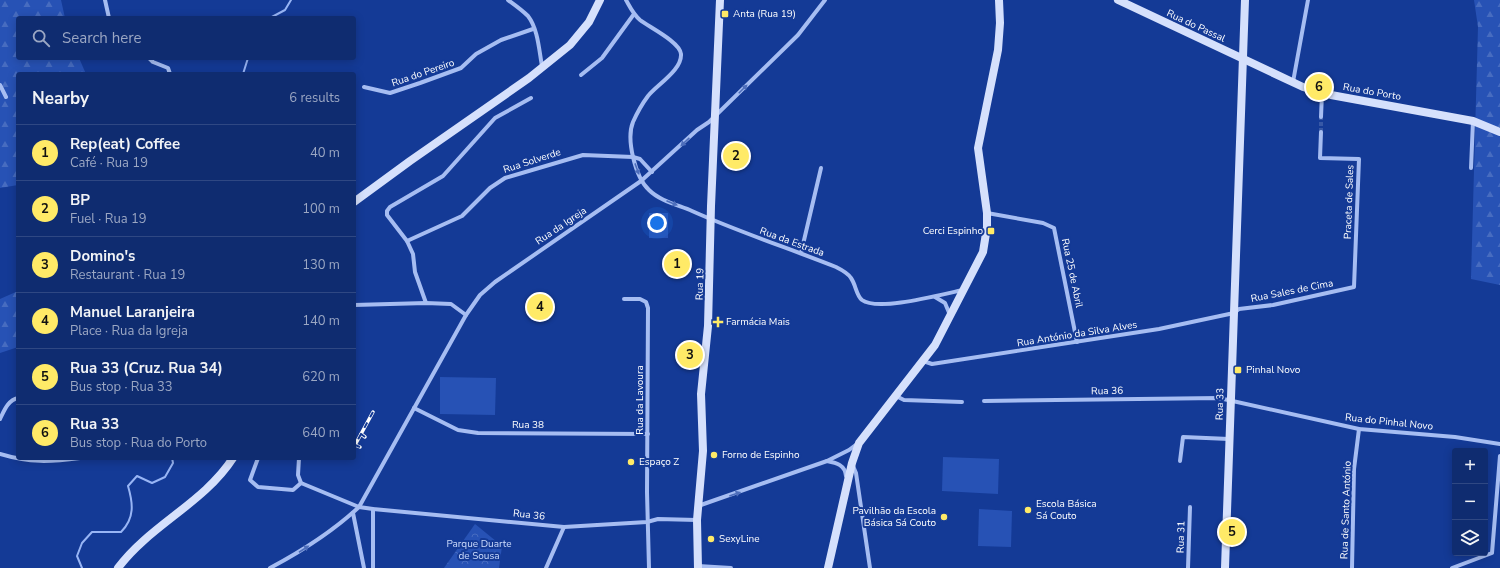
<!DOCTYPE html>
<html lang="en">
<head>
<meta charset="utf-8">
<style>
  :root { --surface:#0f2c70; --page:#183475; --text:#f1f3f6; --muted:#9ba7c3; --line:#2f4883; --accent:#ffea67 }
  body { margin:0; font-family:"Nunito Sans",sans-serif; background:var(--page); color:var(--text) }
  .controls { position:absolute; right:12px; bottom:12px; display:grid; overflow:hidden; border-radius:4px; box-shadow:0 2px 10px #0003 }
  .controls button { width:36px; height:36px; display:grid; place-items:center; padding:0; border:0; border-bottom:1px solid var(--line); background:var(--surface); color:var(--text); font:20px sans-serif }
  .you { position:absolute; left:657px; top:223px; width:14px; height:14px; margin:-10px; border:3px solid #fff; border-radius:50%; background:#1a73e8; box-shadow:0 0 0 6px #1a73e833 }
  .badge { display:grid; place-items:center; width:26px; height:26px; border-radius:50%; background:var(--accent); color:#111; font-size:13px; font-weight:700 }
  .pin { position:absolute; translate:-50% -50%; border:2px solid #fff; box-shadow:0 1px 4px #0006 }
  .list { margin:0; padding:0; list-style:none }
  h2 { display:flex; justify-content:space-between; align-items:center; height:52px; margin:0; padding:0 16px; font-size:17px }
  h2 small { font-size:13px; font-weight:400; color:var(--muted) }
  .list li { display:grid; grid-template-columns:26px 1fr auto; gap:12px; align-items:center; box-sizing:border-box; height:56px; padding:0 16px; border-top:1px solid var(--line) }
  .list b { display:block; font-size:15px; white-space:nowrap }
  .list p { margin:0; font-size:13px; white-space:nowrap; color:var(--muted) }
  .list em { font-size:13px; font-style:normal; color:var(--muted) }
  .icon { flex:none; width:22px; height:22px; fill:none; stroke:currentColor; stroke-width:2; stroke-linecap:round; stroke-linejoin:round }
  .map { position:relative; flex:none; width:1500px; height:568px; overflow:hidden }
  .search { position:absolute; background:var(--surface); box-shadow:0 2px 10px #0003; left:16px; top:16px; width:340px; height:44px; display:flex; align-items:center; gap:10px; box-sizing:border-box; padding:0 14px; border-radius:4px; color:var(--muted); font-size:15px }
  .panel { position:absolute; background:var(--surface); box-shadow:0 2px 10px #0003; left:16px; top:72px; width:340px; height:388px; border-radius:4px }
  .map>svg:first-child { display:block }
  .forest { fill:url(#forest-firs) }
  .park { fill:url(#park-crowns) }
  .pitch { fill:#2752b5 }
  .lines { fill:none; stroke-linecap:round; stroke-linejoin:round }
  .stream { stroke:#98b5f5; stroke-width:2 }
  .street-tunnel { stroke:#3758a6; stroke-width:4; stroke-dasharray:4 2; stroke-linecap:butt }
  .street { stroke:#a6bdf2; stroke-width:4 }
  .secondary { stroke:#d5e0fc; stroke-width:8 }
  .rail-casing { stroke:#fff; stroke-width:3.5 }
  .rail { stroke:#143a96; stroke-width:2; stroke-dasharray:6; stroke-linecap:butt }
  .oneway { fill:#4e6ebb }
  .poi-dot { fill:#ffea67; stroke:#143a96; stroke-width:1.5 }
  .labels { text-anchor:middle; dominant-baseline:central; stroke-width:4; stroke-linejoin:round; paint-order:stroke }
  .poi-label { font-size:10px; fill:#fff; stroke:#143a96; text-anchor:start }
  .street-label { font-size:10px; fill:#fff; stroke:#143a96 }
  .park-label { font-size:10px; fill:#cddcfd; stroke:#143a96 }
</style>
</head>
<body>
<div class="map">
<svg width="1500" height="568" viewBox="0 0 1500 568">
  <defs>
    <pattern id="forest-firs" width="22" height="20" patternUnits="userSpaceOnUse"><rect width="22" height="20" fill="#2752b5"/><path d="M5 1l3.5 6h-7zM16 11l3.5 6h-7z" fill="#476cc0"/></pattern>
    <pattern id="park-crowns" width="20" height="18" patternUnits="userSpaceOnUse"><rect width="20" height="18" fill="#2752b5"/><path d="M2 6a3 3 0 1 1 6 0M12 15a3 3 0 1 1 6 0" fill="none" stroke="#476cc0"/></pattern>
  </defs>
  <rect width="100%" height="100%" fill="#143a96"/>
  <!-- forest -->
  <g class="forest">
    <polygon points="0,0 61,0 65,18 18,18 18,58 79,58 86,74 18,74 18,185 0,188"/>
    <polygon points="1474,0 1500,0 1500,285 1471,279 1478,27"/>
    <polygon points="18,291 18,347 0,353 0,299"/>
  </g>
  <!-- park -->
  <polygon class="park" points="475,524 502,546 499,568 444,568"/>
  <!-- pitch -->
  <g class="pitch">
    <rect x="649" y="213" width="19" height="25"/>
    <polygon points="440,377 496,378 495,415 440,414"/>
    <polygon points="943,457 999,459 998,494 942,491"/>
    <polygon points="979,509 1012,511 1011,547 978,546"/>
  </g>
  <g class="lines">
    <!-- stream -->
    <g class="stream">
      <polyline points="270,18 285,10 291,0"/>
      <polyline points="243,74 248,58"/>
      <path d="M 82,568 L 77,556 L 82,543 L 92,532 L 121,532 C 135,518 133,503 128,486 L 137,476 L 152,483 L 165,477 L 173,463 L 172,458"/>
    </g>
    <!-- street-tunnel -->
    <polyline class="street-tunnel" points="1321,132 1321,117"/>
    <!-- street -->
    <g class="street">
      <polyline points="105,0 109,18"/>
      <path d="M 508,0 C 515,5 522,10 528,16 C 538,29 539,50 542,66"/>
      <path d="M 626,0 C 630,7 633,14 640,20 C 649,27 680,42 681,54 C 682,70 658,84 648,96 C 642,104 637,113 633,122 C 626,139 635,177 649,190 C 660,201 678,205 692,211 C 739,232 788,248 836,267 C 842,270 848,273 851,278 C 856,285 856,295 862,300 C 878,312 943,294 963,290"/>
      <polyline points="149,58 153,62 168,68 170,74"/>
      <polyline points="581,75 602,58 634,14"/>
      <polyline points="1293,82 1308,0"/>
      <polyline points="0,85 6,97"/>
      <polyline points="364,87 390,93 420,83 461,68 476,54 501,40 533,29"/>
      <polyline points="1321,117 1322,93"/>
      <polyline points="1471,168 1473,121"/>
      <polyline points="987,213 1043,223 1054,228 1077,342"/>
      <polyline points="407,241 462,216 490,188 505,178 583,155 633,157 640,159 652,172"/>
      <polyline points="801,253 821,168"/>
      <polyline points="935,297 945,303 950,315"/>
      <polyline points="624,299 640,299 646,302 648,308 647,492 649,568"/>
      <polyline points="426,303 415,272 413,254 407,241 387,215 387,211 390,207 443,176 495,118 531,98"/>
      <polyline points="354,305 426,303 451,304 466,315"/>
      <polyline points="923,361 932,364 1159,329 1234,313 1239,309 1273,305 1354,287 1359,159 1320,158 1321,132"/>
      <polyline points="896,396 904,400 962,402"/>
      <polyline points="984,401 1219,398 1359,429 1455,437 1500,444"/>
      <polyline points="414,408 458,430 478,433 648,434"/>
      <path d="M 0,419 C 4,411 8,400 18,398"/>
      <path d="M 0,454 C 30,463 50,462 80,458"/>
      <polyline points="258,458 250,480 258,487 293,490 301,483"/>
      <polyline points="299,458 298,475 301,483 359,507 373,509 564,527 647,522 658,519 697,520"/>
      <path d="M 827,461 C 837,463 845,465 846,476"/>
      <polyline points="1180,461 1183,437 1229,439"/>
      <polyline points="853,466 856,473 870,568"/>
      <polyline points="698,506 827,461 849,450 857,444"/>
      <polyline points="373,509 373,568"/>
      <polyline points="353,513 364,568"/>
      <polyline points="698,566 731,568"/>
      <path d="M 270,568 C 302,551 332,532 359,507 L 466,315 L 480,295 L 495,282 L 641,181 L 697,130 L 709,122 L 798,35 L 825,0"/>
      <polyline points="546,568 564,527"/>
      <polyline points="1188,568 1190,507"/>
      <polyline points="1352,568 1354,469 1359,429"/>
      <polyline points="1452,568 1492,553 1500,456"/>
    </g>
    <!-- secondary -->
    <g class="secondary">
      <polyline points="1118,0 1303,87 1331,95 1473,121 1500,132"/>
      <polyline points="354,202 410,161 529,78 570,45 589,22 600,0"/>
      <path d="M 118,568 C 150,525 204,503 233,458"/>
      <polyline points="698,568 697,520 703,451 701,394 708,326 711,206 720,0"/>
      <polyline points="828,568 852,463 859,443 935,345 983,252 987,227 987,213 978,148 998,50 1000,23 999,0"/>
      <polyline points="1225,568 1245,0"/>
    </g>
    <!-- rail casing -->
    <g class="rail-casing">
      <g id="rail">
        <polyline points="365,437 361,434 373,412"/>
        <polyline points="360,447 355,445 361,434"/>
      </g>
    </g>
    <!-- rail -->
    <use href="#rail" class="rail"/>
  </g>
  <!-- one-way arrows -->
  <defs><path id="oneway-solid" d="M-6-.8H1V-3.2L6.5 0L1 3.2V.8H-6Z"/></defs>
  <g class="oneway">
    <use href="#oneway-solid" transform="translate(743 89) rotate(-45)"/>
    <use href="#oneway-solid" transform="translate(685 142) rotate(137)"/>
    <use href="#oneway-solid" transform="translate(637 169) rotate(70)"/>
    <use href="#oneway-solid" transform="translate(672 203) rotate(23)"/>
    <use href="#oneway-solid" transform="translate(735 494) rotate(-19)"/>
    <use href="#oneway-solid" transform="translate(304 549) rotate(-33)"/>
  </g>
  <!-- markers -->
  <g class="poi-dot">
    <rect x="721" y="10" width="8" height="8" rx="2"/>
    <rect x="987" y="227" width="8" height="8" rx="2"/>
    <path d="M716 316h4v4h4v4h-4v4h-4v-4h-4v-4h4z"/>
    <rect x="1234" y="366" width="8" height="8" rx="2"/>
    <circle cx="714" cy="455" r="4"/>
    <circle cx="631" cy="462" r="4"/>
    <circle cx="1028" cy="510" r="4"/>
    <circle cx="944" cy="517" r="4"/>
    <circle cx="711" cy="539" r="4"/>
  </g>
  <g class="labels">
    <!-- poi labels -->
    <g class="poi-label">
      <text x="733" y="14">Anta (Rua 19)</text>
      <text x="983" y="231" text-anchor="end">Cerci Espinho</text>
      <text x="726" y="322">Farmácia Mais</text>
      <text x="1246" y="370">Pinhal Novo</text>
      <text x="722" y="455">Forno de Espinho</text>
      <text x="639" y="462">Espaço Z</text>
      <text x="1036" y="504">Escola Básica<tspan x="1036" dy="12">Sá Couto</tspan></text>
      <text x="936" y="511" text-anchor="end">Pavilhão da Escola<tspan x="936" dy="12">Básica Sá Couto</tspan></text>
      <text x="719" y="539">SexyLine</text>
    </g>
    <!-- street labels -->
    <g class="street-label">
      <text transform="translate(1196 26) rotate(25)">Rua do Passal</text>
      <text transform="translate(423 73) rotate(-19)">Rua do Pereiro</text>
      <text transform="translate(1372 92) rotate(10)">Rua do Porto</text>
      <text transform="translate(532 161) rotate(-18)">Rua Solverde</text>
      <text transform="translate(1349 202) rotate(-88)">Praceta de Sales</text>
      <text transform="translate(561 226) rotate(-34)">Rua da Igreja</text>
      <text transform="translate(792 242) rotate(20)">Rua da Estrada</text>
      <text transform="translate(1072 273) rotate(78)">Rua 25 de Abril</text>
      <text transform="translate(700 284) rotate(-88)">Rua 19</text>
      <text transform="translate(1292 291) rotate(-11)">Rua Sales de Cima</text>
      <text transform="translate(1077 334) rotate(-9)">Rua António da Silva Alves</text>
      <text transform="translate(1107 391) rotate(-1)">Rua 36</text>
      <text transform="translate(640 400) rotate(-90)">Rua da Lavoura</text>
      <text transform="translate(1220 404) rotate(-88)">Rua 33</text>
      <text transform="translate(1389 422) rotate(6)">Rua do Pinhal Novo</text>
      <text x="528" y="425">Rua 38</text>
      <text transform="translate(1346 510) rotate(-88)">Rua de Santo António</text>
      <text transform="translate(529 515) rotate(6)">Rua 36</text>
      <text transform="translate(1181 537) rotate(-88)">Rua 31</text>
    </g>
    <!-- park labels -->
    <g class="park-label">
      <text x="479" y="544">Parque Duarte<tspan x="479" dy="12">de Sousa</tspan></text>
    </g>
  </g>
</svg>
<div class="controls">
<button>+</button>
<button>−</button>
<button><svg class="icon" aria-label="layers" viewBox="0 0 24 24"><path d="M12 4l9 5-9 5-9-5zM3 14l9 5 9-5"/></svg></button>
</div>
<div class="you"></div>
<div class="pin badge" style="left:677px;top:264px">1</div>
<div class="pin badge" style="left:736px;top:156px">2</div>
<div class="pin badge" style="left:690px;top:355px">3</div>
<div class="pin badge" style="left:540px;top:307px">4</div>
<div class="pin badge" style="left:1232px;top:532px">5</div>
<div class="pin badge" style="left:1319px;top:87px">6</div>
<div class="search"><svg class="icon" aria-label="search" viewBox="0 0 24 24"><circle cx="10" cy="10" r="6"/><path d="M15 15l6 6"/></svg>Search here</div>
<section class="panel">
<h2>Nearby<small>6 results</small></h2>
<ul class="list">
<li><span class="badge">1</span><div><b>Rep(eat) Coffee</b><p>Café · Rua 19</p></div><em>40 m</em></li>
<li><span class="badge">2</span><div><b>BP</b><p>Fuel · Rua 19</p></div><em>100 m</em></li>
<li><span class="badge">3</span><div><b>Domino's</b><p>Restaurant · Rua 19</p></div><em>130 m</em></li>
<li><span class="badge">4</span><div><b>Manuel Laranjeira</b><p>Place · Rua da Igreja</p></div><em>140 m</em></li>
<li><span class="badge">5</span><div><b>Rua 33 (Cruz. Rua 34)</b><p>Bus stop · Rua 33</p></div><em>620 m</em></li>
<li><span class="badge">6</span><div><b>Rua 33</b><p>Bus stop · Rua do Porto</p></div><em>640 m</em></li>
</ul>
</section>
</div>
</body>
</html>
